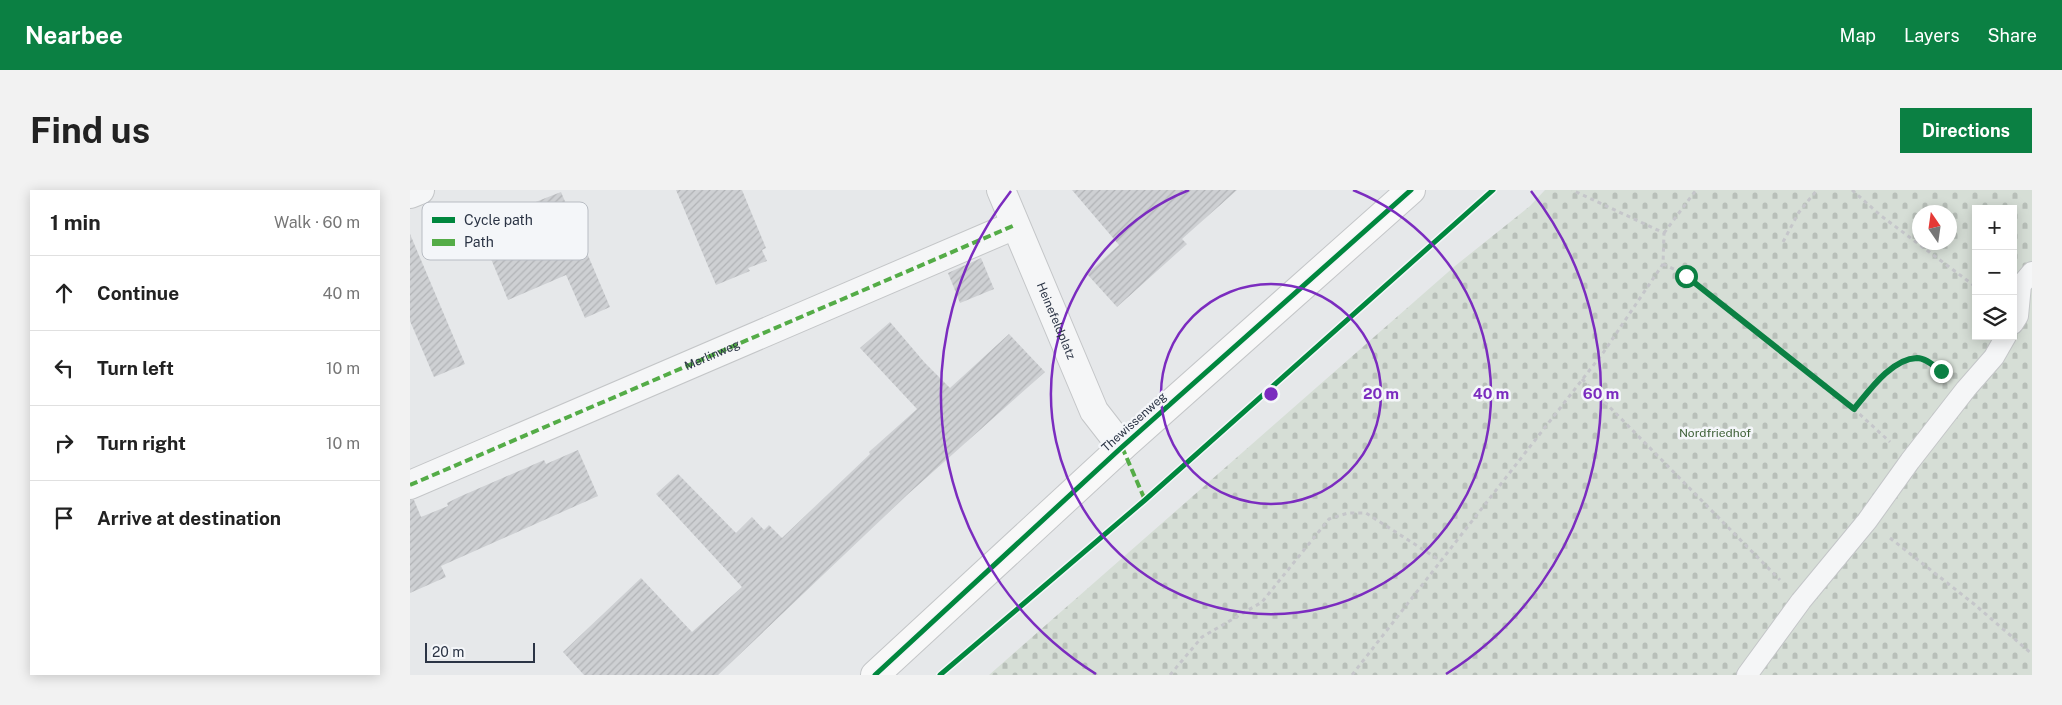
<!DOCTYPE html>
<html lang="en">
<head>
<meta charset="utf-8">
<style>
  :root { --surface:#fff; --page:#f2f2f2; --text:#222; --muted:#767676; --line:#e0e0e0; --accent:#0b8043 }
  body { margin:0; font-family:"Public Sans",sans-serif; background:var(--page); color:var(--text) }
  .controls { position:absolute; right:15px; top:15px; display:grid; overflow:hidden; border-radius:0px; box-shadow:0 2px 12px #0003 }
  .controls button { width:45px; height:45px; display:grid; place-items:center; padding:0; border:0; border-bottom:1px solid var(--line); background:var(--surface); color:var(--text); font:25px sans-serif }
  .compass { position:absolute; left:1502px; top:15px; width:45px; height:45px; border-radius:50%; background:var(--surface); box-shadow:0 2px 12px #0003; rotate:347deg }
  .scale { position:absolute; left:15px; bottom:12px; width:110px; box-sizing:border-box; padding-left:5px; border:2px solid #2b3445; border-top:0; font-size:14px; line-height:18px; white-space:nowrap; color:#2b3445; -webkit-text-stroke:4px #f4f6f9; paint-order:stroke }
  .stop { position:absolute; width:15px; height:15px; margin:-11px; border:4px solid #0b8043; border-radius:50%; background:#fff }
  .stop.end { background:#0b8043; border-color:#fff; box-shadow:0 1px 5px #0008 }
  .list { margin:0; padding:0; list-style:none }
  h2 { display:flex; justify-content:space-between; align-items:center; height:65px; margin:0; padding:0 20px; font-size:21px }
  h2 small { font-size:16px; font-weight:400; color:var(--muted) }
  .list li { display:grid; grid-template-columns:32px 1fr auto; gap:15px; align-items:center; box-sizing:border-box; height:75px; padding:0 20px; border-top:1px solid var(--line) }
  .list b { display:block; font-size:19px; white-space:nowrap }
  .list em { font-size:16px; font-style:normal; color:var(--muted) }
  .icon { flex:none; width:28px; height:28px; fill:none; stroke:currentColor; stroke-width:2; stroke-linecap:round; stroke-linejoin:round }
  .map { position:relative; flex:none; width:1622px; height:485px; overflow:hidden; border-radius:0px }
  header { display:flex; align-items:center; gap:30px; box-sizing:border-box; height:70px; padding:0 25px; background:var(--accent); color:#fff }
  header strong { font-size:24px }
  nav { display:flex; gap:28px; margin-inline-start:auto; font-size:18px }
  .intro { display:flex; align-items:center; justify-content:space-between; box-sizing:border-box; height:120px; padding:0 30px }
  h1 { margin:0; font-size:35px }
  .button { padding:12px 22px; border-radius:0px; background:var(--accent); color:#fff; font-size:18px; font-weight:700 }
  main { display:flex; gap:30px; padding:0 30px }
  aside { flex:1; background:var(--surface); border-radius:0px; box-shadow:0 2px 12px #0003 }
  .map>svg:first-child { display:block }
  .cemetery { fill:url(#cemetery-stones); fill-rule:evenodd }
  .building { fill:url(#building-hatch) }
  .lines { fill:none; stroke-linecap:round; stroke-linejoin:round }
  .lane-casing { stroke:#c4c6c8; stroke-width:22 }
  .street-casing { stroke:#c4c6c8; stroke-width:30 }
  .secondary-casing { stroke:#c4c6c8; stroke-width:30 }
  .path { stroke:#c5c6ca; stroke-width:3; stroke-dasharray:4 4; stroke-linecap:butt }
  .lane { stroke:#f5f6f7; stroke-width:20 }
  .street { stroke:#f5f6f7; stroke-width:28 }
  .secondary { stroke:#f8f8f8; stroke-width:28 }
  .quiet { stroke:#54ac47; stroke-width:4; stroke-dasharray:8 4; stroke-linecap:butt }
  .cycleway-casing { stroke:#f4f6f9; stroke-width:8 }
  .cycleway { stroke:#00873e; stroke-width:5 }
  .route { stroke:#0b8043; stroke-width:6 }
  .ring { fill:none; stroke:#7b2cbf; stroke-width:2.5 }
  .labels { text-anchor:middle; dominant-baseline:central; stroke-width:5; stroke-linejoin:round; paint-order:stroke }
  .street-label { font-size:12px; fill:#2b3445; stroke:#f4f6f9 }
  .park-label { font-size:12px; fill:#3f6138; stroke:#f4f6f9 }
  .key { fill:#f4f6f9; stroke:#b8bcc3; stroke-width:1 }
  .key-label { font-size:14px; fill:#2b3445 }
  .centre { fill:#7b2cbf; stroke:#f4f6f9; stroke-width:2.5 }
  .ring-label { font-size:15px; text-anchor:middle; font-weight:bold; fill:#7b2cbf; stroke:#f4f6f9; stroke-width:5; stroke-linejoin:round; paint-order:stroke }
</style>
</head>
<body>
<header>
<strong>Nearbee</strong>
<nav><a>Map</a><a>Layers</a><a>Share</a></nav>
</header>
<div class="intro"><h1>Find us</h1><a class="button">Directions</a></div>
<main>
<aside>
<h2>1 min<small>Walk · 60 m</small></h2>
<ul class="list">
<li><svg class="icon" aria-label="ahead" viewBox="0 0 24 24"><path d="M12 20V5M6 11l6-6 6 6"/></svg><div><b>Continue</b></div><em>40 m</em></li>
<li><svg class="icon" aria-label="left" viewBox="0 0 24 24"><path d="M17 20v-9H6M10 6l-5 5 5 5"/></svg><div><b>Turn left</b></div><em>10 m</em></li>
<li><svg class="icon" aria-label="right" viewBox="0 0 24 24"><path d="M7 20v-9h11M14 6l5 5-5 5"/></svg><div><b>Turn right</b></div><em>10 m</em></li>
<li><svg class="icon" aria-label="arrive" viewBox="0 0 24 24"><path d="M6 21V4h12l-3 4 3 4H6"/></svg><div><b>Arrive at destination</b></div></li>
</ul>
</aside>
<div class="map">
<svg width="1622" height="485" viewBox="0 0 1622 485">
  <defs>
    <pattern id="cemetery-stones" width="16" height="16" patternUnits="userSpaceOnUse" patternTransform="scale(1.25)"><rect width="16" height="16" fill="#d6ded6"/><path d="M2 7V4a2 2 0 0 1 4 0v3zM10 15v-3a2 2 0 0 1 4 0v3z" fill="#b8bfb9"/></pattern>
    <pattern id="building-hatch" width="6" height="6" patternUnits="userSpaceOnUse" patternTransform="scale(1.25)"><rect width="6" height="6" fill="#ced0d3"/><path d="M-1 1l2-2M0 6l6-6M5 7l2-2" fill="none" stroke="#b1b3b6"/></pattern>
  </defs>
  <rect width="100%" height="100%" fill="#e6e8ea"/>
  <!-- cemetery -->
  <path class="cemetery" d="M 1135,0 L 1622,0 L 1622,485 L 579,485 L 1045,76 L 1120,16 ZM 1566,19 L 1603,19 L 1603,146 L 1566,146 ZM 1510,22 L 1540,22 L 1540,52 L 1510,52 Z"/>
  <!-- building -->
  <g class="building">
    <polygon points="266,0 332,0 356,58 352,60 357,71 338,78 340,81 306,95"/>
    <polygon points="662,0 827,0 772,49 777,54 707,117 677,84 709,55"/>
    <polygon points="151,2 200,117 175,128 156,85 98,110 67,35"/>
    <polygon points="0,44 55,174 24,187 0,131"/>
    <polygon points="571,68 584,99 550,113 538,83"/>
    <polygon points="480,132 515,173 540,198 599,144 635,182 497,305 308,485 174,485 153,462 231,388 282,442 332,397 246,304 268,284 326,343 342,327 354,340 359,335 372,348 460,264 459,262 507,219 450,158"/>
    <polygon points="168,260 188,306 31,376 36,387 0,403 0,310 4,310 11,327 38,316 37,313 49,307 134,270 136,274"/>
  </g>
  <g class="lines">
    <!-- lane casing -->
    <g class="lane-casing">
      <g id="lane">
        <polyline points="1603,134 1608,126 1611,95 1622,82"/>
        <polyline points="1337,485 1391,411 1457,331 1500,271 1556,199 1584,167 1596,146"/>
      </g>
    </g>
    <!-- street casing -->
    <g class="street-casing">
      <g id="street">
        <path id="s1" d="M 591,0 L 684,221 L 712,257"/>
        <polyline points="0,4 10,0"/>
        <polyline points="0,295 605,35"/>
      </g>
    </g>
    <!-- secondary casing -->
    <g class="secondary-casing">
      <polyline id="secondary" points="465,485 712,257 1001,0"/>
    </g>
    <!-- path -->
    <g class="path">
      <polyline points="1442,0 1470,25 1566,97"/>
      <polyline points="1254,43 1286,0"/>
      <polyline points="1373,52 1389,22 1407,0"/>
      <polyline points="1253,74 1276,85 1444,219 1480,252"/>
      <polyline points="1172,189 1370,390"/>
      <path d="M 1444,219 C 1458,203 1485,167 1508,168 C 1517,169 1525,177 1532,182"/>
      <polyline points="1480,348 1564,414 1622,464"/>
      <polyline points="530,485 735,310 1083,0"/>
      <polyline points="760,485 792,447 852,412 919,329 938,323 956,323 1031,371"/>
      <polyline points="942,485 1193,163 1253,74 1254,43 1162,0"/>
    </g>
    <!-- lane -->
    <use href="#lane" class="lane"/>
    <!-- street -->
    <use href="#street" class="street"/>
    <!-- secondary -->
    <use href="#secondary" class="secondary"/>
    <!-- quiet -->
    <g class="quiet">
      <polyline points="712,257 735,310"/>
      <path id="s2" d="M 0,295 L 605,35"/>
    </g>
    <!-- cycleway casing -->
    <g class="cycleway-casing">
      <g id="cycleway">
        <polyline points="465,485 712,257 1001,0"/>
        <polyline points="530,485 735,310 1083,0"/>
      </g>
    </g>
    <!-- cycleway -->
    <use href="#cycleway" class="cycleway"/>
  </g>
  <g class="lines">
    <!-- route -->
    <path class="route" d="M 1276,86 L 1444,219 C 1459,201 1481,169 1507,168 C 1516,168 1524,176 1531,181"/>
  </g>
  <!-- distance rings -->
  <g class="ring">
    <circle cx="861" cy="204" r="110"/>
    <path d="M943 0A220 220 0 1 1 779 0"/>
    <path d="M686 484A330 330 0 0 1 601 1M1121 1A330 330 0 0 1 1036 484"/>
  </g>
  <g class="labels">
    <!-- street labels -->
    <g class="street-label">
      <text stroke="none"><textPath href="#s1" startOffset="142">Heinefeldplatz</textPath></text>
      <text stroke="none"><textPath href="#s2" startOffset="329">Merlinweg</textPath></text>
      <text transform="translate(724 232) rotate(-42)">Thewissenweg</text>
    </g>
    <!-- park labels -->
    <g class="park-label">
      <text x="1305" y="243">Nordfriedhof</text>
    </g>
  </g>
  <!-- legend -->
  <rect x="12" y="12" width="166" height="58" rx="8" class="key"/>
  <rect x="22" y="27" width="23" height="6" fill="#00873e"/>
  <rect x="22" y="49" width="23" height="7" fill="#54ac47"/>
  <g class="key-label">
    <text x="54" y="35">Cycle path</text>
    <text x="54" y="57">Path</text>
  </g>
  <circle cx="861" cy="204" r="8" class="centre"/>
  <g class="ring-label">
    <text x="971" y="209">20 m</text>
    <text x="1081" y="209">40 m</text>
    <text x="1191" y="209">60 m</text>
  </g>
</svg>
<div class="controls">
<button>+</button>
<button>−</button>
<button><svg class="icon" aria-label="layers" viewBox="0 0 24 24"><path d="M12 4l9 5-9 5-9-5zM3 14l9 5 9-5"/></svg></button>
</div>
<svg class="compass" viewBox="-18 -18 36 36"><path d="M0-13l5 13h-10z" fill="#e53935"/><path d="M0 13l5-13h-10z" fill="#767676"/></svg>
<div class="scale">20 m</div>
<div class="stop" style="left:1276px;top:86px"></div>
<div class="stop end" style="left:1531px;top:181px"></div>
</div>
</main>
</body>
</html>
